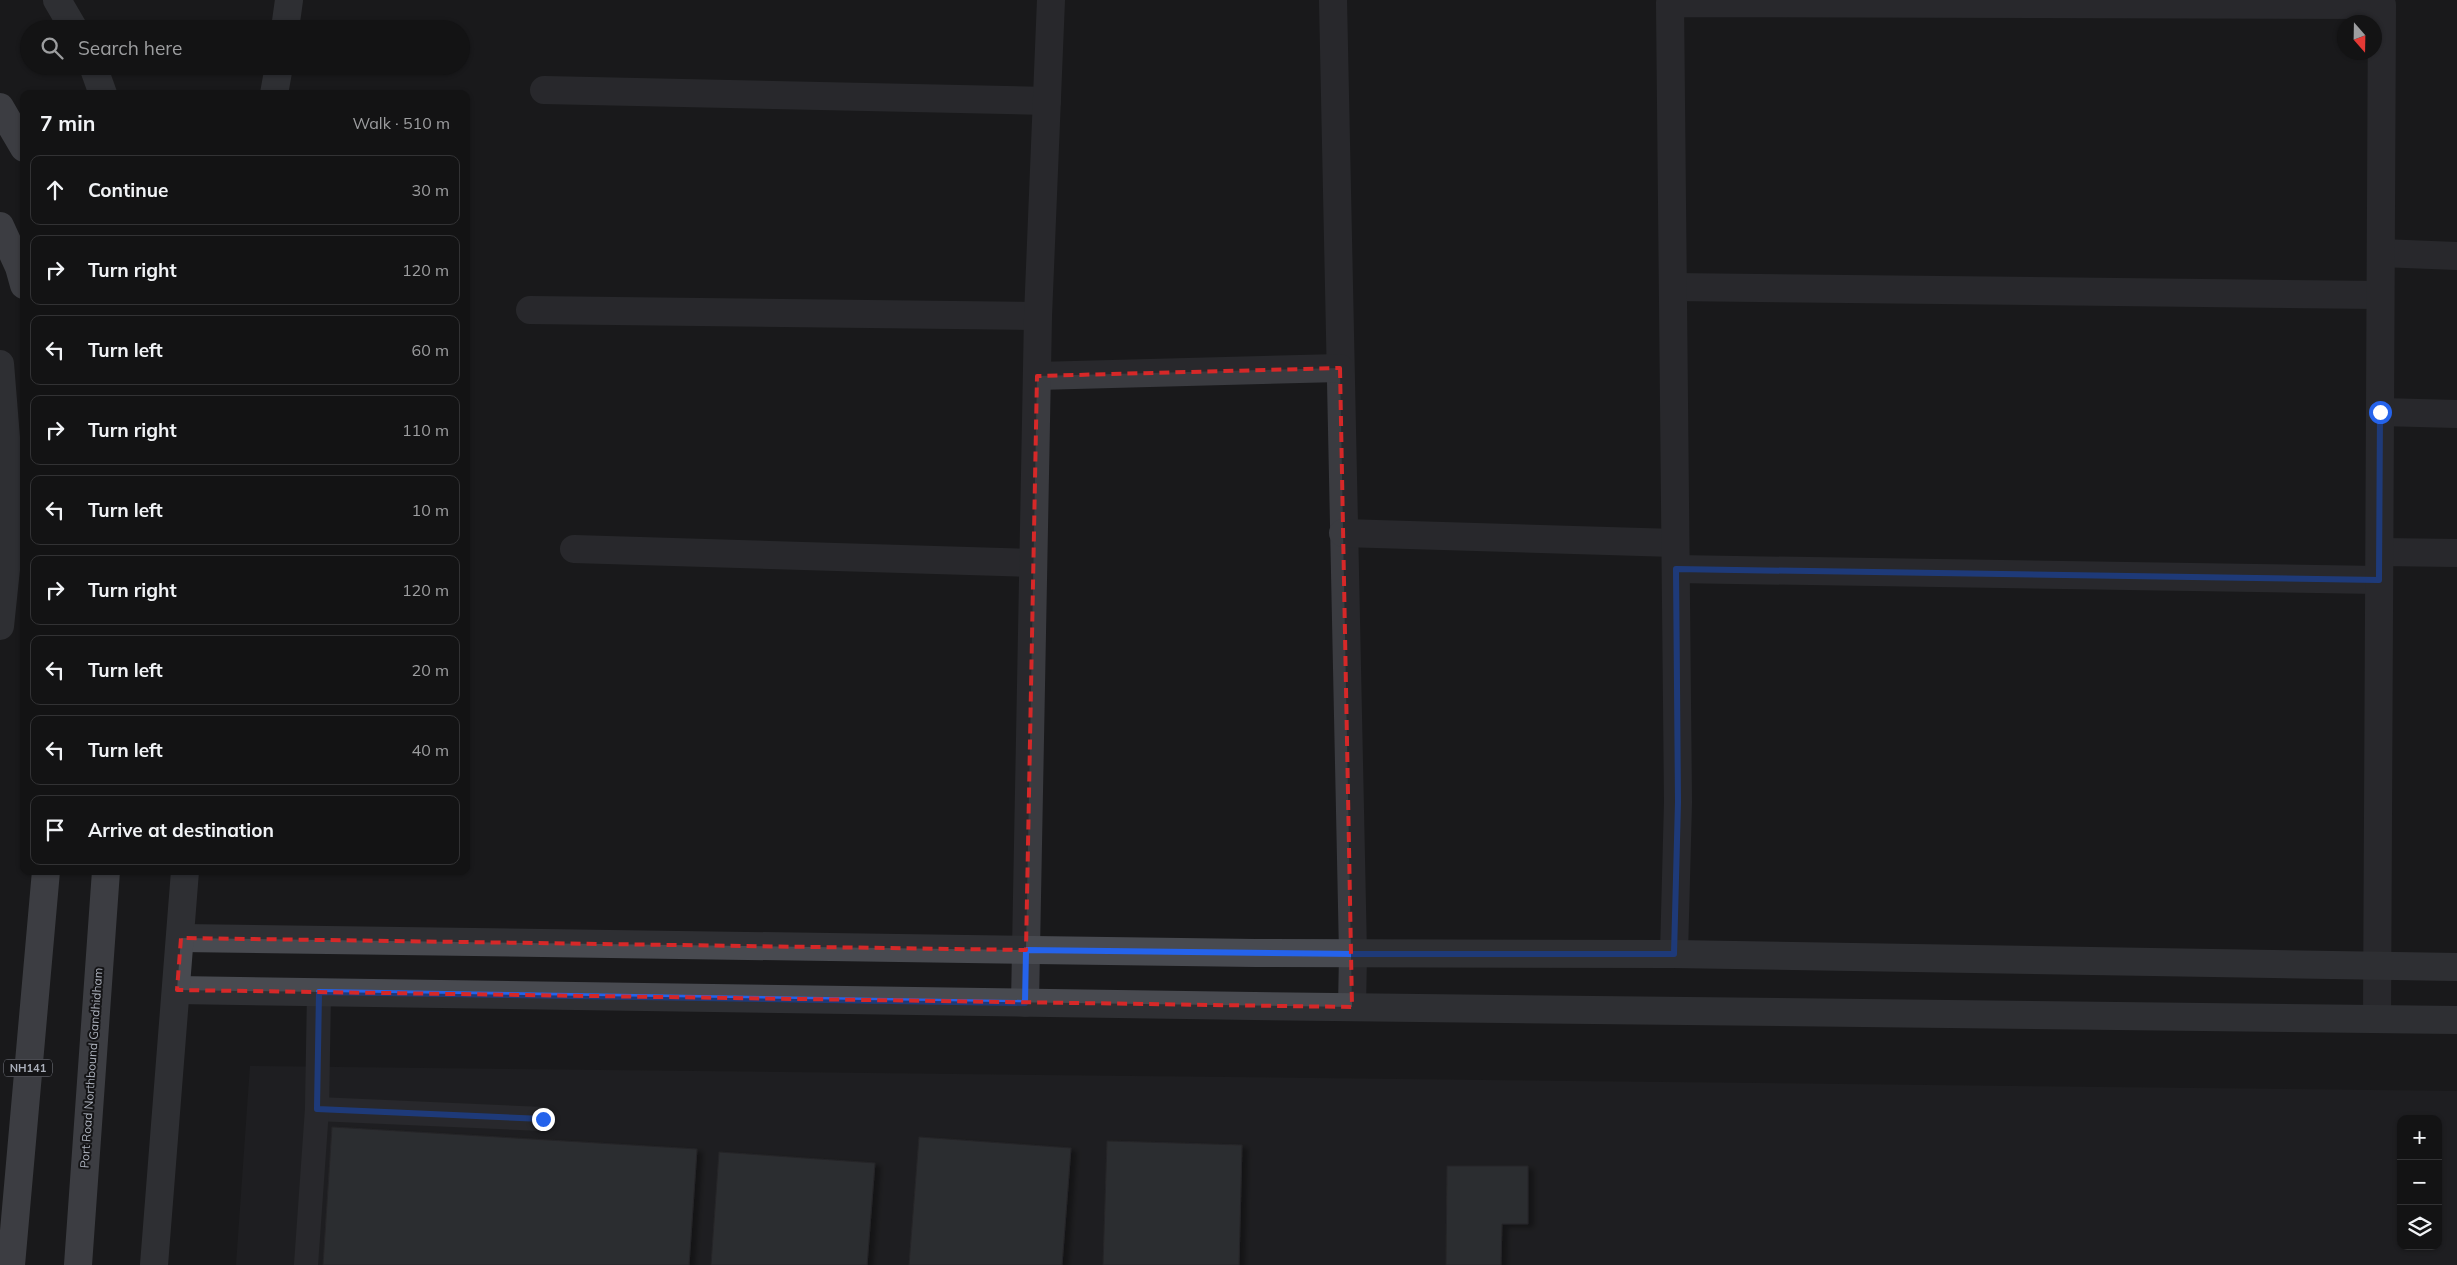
<!DOCTYPE html>
<html lang="en">
<head>
<meta charset="utf-8">
<style>
  :root { --surface:#131314; --page:#202022; --text:#f1f3f6; --muted:#9d9ea0; --line:#323234 }
  body { margin:0; font-family:Mulish,sans-serif; background:var(--page); color:var(--text) }
  .controls { position:absolute; right:15px; bottom:15px; display:grid; overflow:hidden; border-radius:10px; box-shadow:0 1px 4px #0004 }
  .controls button { width:45px; height:45px; display:grid; place-items:center; padding:0; border:0; border-bottom:1px solid var(--line); background:var(--surface); color:var(--text); font:25px sans-serif }
  .compass { position:absolute; left:2337px; top:15px; width:45px; height:45px; border-radius:50%; background:var(--surface); box-shadow:0 1px 4px #0004; rotate:160deg }
  .stop { position:absolute; width:15px; height:15px; margin:-11px; border:4px solid #2563eb; border-radius:50%; background:#fff }
  .stop.end { background:#2563eb; border-color:#fff; box-shadow:0 1px 5px #0008 }
  .list { margin:0; padding:0; list-style:none }
  h2 { display:flex; justify-content:space-between; align-items:center; height:65px; margin:0; padding:0 20px; font-size:21px }
  h2 small { font-size:16px; font-weight:400; color:var(--muted) }
  .list li { display:grid; grid-template-columns:32px 1fr auto; gap:15px; align-items:center; box-sizing:border-box; height:70px; margin:0 10px 10px; padding:0 10px; border:1px solid var(--line); border-radius:10px }
  .list b { display:block; font-size:19px; white-space:nowrap }
  .list em { font-size:16px; font-style:normal; color:var(--muted) }
  .icon { flex:none; width:28px; height:28px; fill:none; stroke:currentColor; stroke-width:2; stroke-linecap:round; stroke-linejoin:round }
  .map { position:relative; flex:none; width:2457px; height:1265px; overflow:hidden }
  .search { position:absolute; background:var(--surface); box-shadow:0 1px 4px #0004; left:20px; top:20px; width:450px; height:55px; display:flex; align-items:center; gap:12px; box-sizing:border-box; padding:0 18px; border-radius:28px; color:var(--muted); font-size:19px }
  .panel { position:absolute; background:var(--surface); box-shadow:0 1px 4px #0004; left:20px; top:90px; width:450px; height:785px; border-radius:10px }
  .map>svg:first-child { display:block }
  .built { fill:#252528; fill-rule:evenodd }
  .building { fill:#434448; stroke:#333337; filter:url(#shadow) }
  .lines { fill:none; stroke-linecap:round; stroke-linejoin:round }
  .lane { stroke:#3a3b40; stroke-width:24 }
  .street { stroke:#3a3b40; stroke-width:28 }
  .secondary { stroke:#484a50; stroke-width:28 }
  .highway { stroke:#666971; stroke-width:28 }
  .route { stroke:#2563eb; stroke-width:6 }
  .marked { fill:none; stroke:#d62828; stroke-width:4; stroke-dasharray:10 6; stroke-linejoin:round }
  .labels { text-anchor:middle; dominant-baseline:central; stroke-width:4; stroke-linejoin:round; paint-order:stroke }
  .shield { fill:#141416; stroke:#7e818a; stroke-width:1 }
  .shield-label { font-size:11px; font-weight:bold; fill:#abb0bb }
  .street-label { font-size:12px; fill:#abb0bb; stroke:#141416 }
</style>
</head>
<body>
<div class="map">
<svg width="2457" height="1265" viewBox="0 0 2457 1265">
  <defs>
    <filter id="shadow"><feDropShadow dx="5.5" dy="3" stdDeviation="2.5" flood-color="#0009"/></filter>
  </defs>
  <rect width="100%" height="100%" fill="#19191b"/>
  <!-- built -->
  <path class="built" d="M 250,1066 L 2457,1091 L 2457,1265 L 236,1265 ZM 2401,1119 L 2438,1119 L 2438,1246 L 2401,1246 Z"/>
  <!-- building -->
  <g class="building">
    <polygon points="332,1127 697,1149 689,1265 323,1265"/>
    <polygon points="919,1137 1071,1148 1062,1265 909,1265"/>
    <polygon points="1107,1141 1242,1145 1239,1265 1103,1265"/>
    <polygon points="719,1152 875,1163 867,1265 711,1265"/>
    <polygon points="1447,1166 1528,1166 1528,1224 1502,1224 1501,1265 1446,1265"/>
  </g>
  <g class="lines">
    <!-- lane -->
    <g class="lane">
      <polyline points="317,1109 543,1119"/>
      <polyline points="306,1265 317,1109 319,992"/>
    </g>
    <!-- street -->
    <g class="street">
      <polyline points="1333,0 1353,954 1352,1007"/>
      <polyline points="544,90 1047,101"/>
      <polyline points="2381,253 2457,256"/>
      <polyline points="1673,287 2380,295"/>
      <polyline points="530,310 1038,316"/>
      <polyline points="1037,376 1340,368"/>
      <polyline points="2381,412 2457,414"/>
      <polyline points="1343,533 1675,543"/>
      <polyline points="574,549 1033,563"/>
      <polyline points="2380,552 2457,553"/>
      <polyline points="1676,569 2379,580"/>
      <polyline points="1674,954 1678,802 1670,3 2382,5 2377,1019"/>
      <polyline points="1025,1003 1038,316 1051,0"/>
    </g>
    <!-- secondary -->
    <g class="secondary">
      <polyline points="57,0 74,29"/>
      <polyline points="285,29 289,0"/>
      <polyline points="93,66 103,94"/>
      <polyline points="274,94 279,66"/>
      <polyline points="0,364 12,512 0,626"/>
      <polyline points="181,938 1255,953 1674,954 2457,967"/>
      <polyline points="177,990 1254,1006 2457,1020"/>
      <polyline points="154,1265 185,871"/>
    </g>
    <!-- highway -->
    <g class="highway">
      <polyline points="0,107 24,148"/>
      <polyline points="0,226 19,267 24,285"/>
      <polyline points="11,1265 46,871"/>
      <polyline points="78,1265 106,871"/>
    </g>
  </g>
  <g class="lines">
    <!-- route -->
    <polyline class="route" points="543,1119 317,1109 319,992 1025,1003 1026,950 1353,954 1674,954 1678,802 1676,569 2379,580 2380,412"/>
  </g>
  <!-- marked area -->
  <path d="M0 0H2457V1265H0ZM 1340,368 L 1352,1007 L 177,990 L 181,938 L 1026,950 L 1037,376 Z" fill="#19191b" fill-opacity=".55" fill-rule="evenodd"/>
  <path class="marked" d="M 1340,368 L 1352,1007 L 177,990 L 181,938 L 1026,950 L 1037,376 Z"/>
  <g class="labels">
    <!-- shield labels -->
    <rect class="shield" x="4" y="1059.5" width="48" height="17" rx="4"/>
    <g class="shield-label">
      <text x="28" y="1068">NH141</text>
    </g>
    <!-- street labels -->
    <g class="street-label">
      <text transform="translate(91 1068) rotate(-86)">Port Road Northbound Gandhidham</text>
    </g>
  </g>
</svg>
<div class="controls">
<button>+</button>
<button>−</button>
<button><svg class="icon" aria-label="layers" viewBox="0 0 24 24"><path d="M12 4l9 5-9 5-9-5zM3 14l9 5 9-5"/></svg></button>
</div>
<svg class="compass" viewBox="-18 -18 36 36"><path d="M0-13l5 13h-10z" fill="#e53935"/><path d="M0 13l5-13h-10z" fill="#9d9ea0"/></svg>
<div class="stop" style="left:2380px;top:412px"></div>
<div class="stop end" style="left:543px;top:1119px"></div>
<div class="search"><svg class="icon" aria-label="search" viewBox="0 0 24 24"><circle cx="10" cy="10" r="6"/><path d="M15 15l6 6"/></svg>Search here</div>
<section class="panel">
<h2>7 min<small>Walk · 510 m</small></h2>
<ul class="list">
<li><svg class="icon" aria-label="ahead" viewBox="0 0 24 24"><path d="M12 20V5M6 11l6-6 6 6"/></svg><div><b>Continue</b></div><em>30 m</em></li>
<li><svg class="icon" aria-label="right" viewBox="0 0 24 24"><path d="M7 20v-9h11M14 6l5 5-5 5"/></svg><div><b>Turn right</b></div><em>120 m</em></li>
<li><svg class="icon" aria-label="left" viewBox="0 0 24 24"><path d="M17 20v-9H6M10 6l-5 5 5 5"/></svg><div><b>Turn left</b></div><em>60 m</em></li>
<li><svg class="icon" aria-label="right" viewBox="0 0 24 24"><path d="M7 20v-9h11M14 6l5 5-5 5"/></svg><div><b>Turn right</b></div><em>110 m</em></li>
<li><svg class="icon" aria-label="left" viewBox="0 0 24 24"><path d="M17 20v-9H6M10 6l-5 5 5 5"/></svg><div><b>Turn left</b></div><em>10 m</em></li>
<li><svg class="icon" aria-label="right" viewBox="0 0 24 24"><path d="M7 20v-9h11M14 6l5 5-5 5"/></svg><div><b>Turn right</b></div><em>120 m</em></li>
<li><svg class="icon" aria-label="left" viewBox="0 0 24 24"><path d="M17 20v-9H6M10 6l-5 5 5 5"/></svg><div><b>Turn left</b></div><em>20 m</em></li>
<li><svg class="icon" aria-label="left" viewBox="0 0 24 24"><path d="M17 20v-9H6M10 6l-5 5 5 5"/></svg><div><b>Turn left</b></div><em>40 m</em></li>
<li><svg class="icon" aria-label="arrive" viewBox="0 0 24 24"><path d="M6 21V4h12l-3 4 3 4H6"/></svg><div><b>Arrive at destination</b></div></li>
</ul>
</section>
</div>
</body>
</html>
